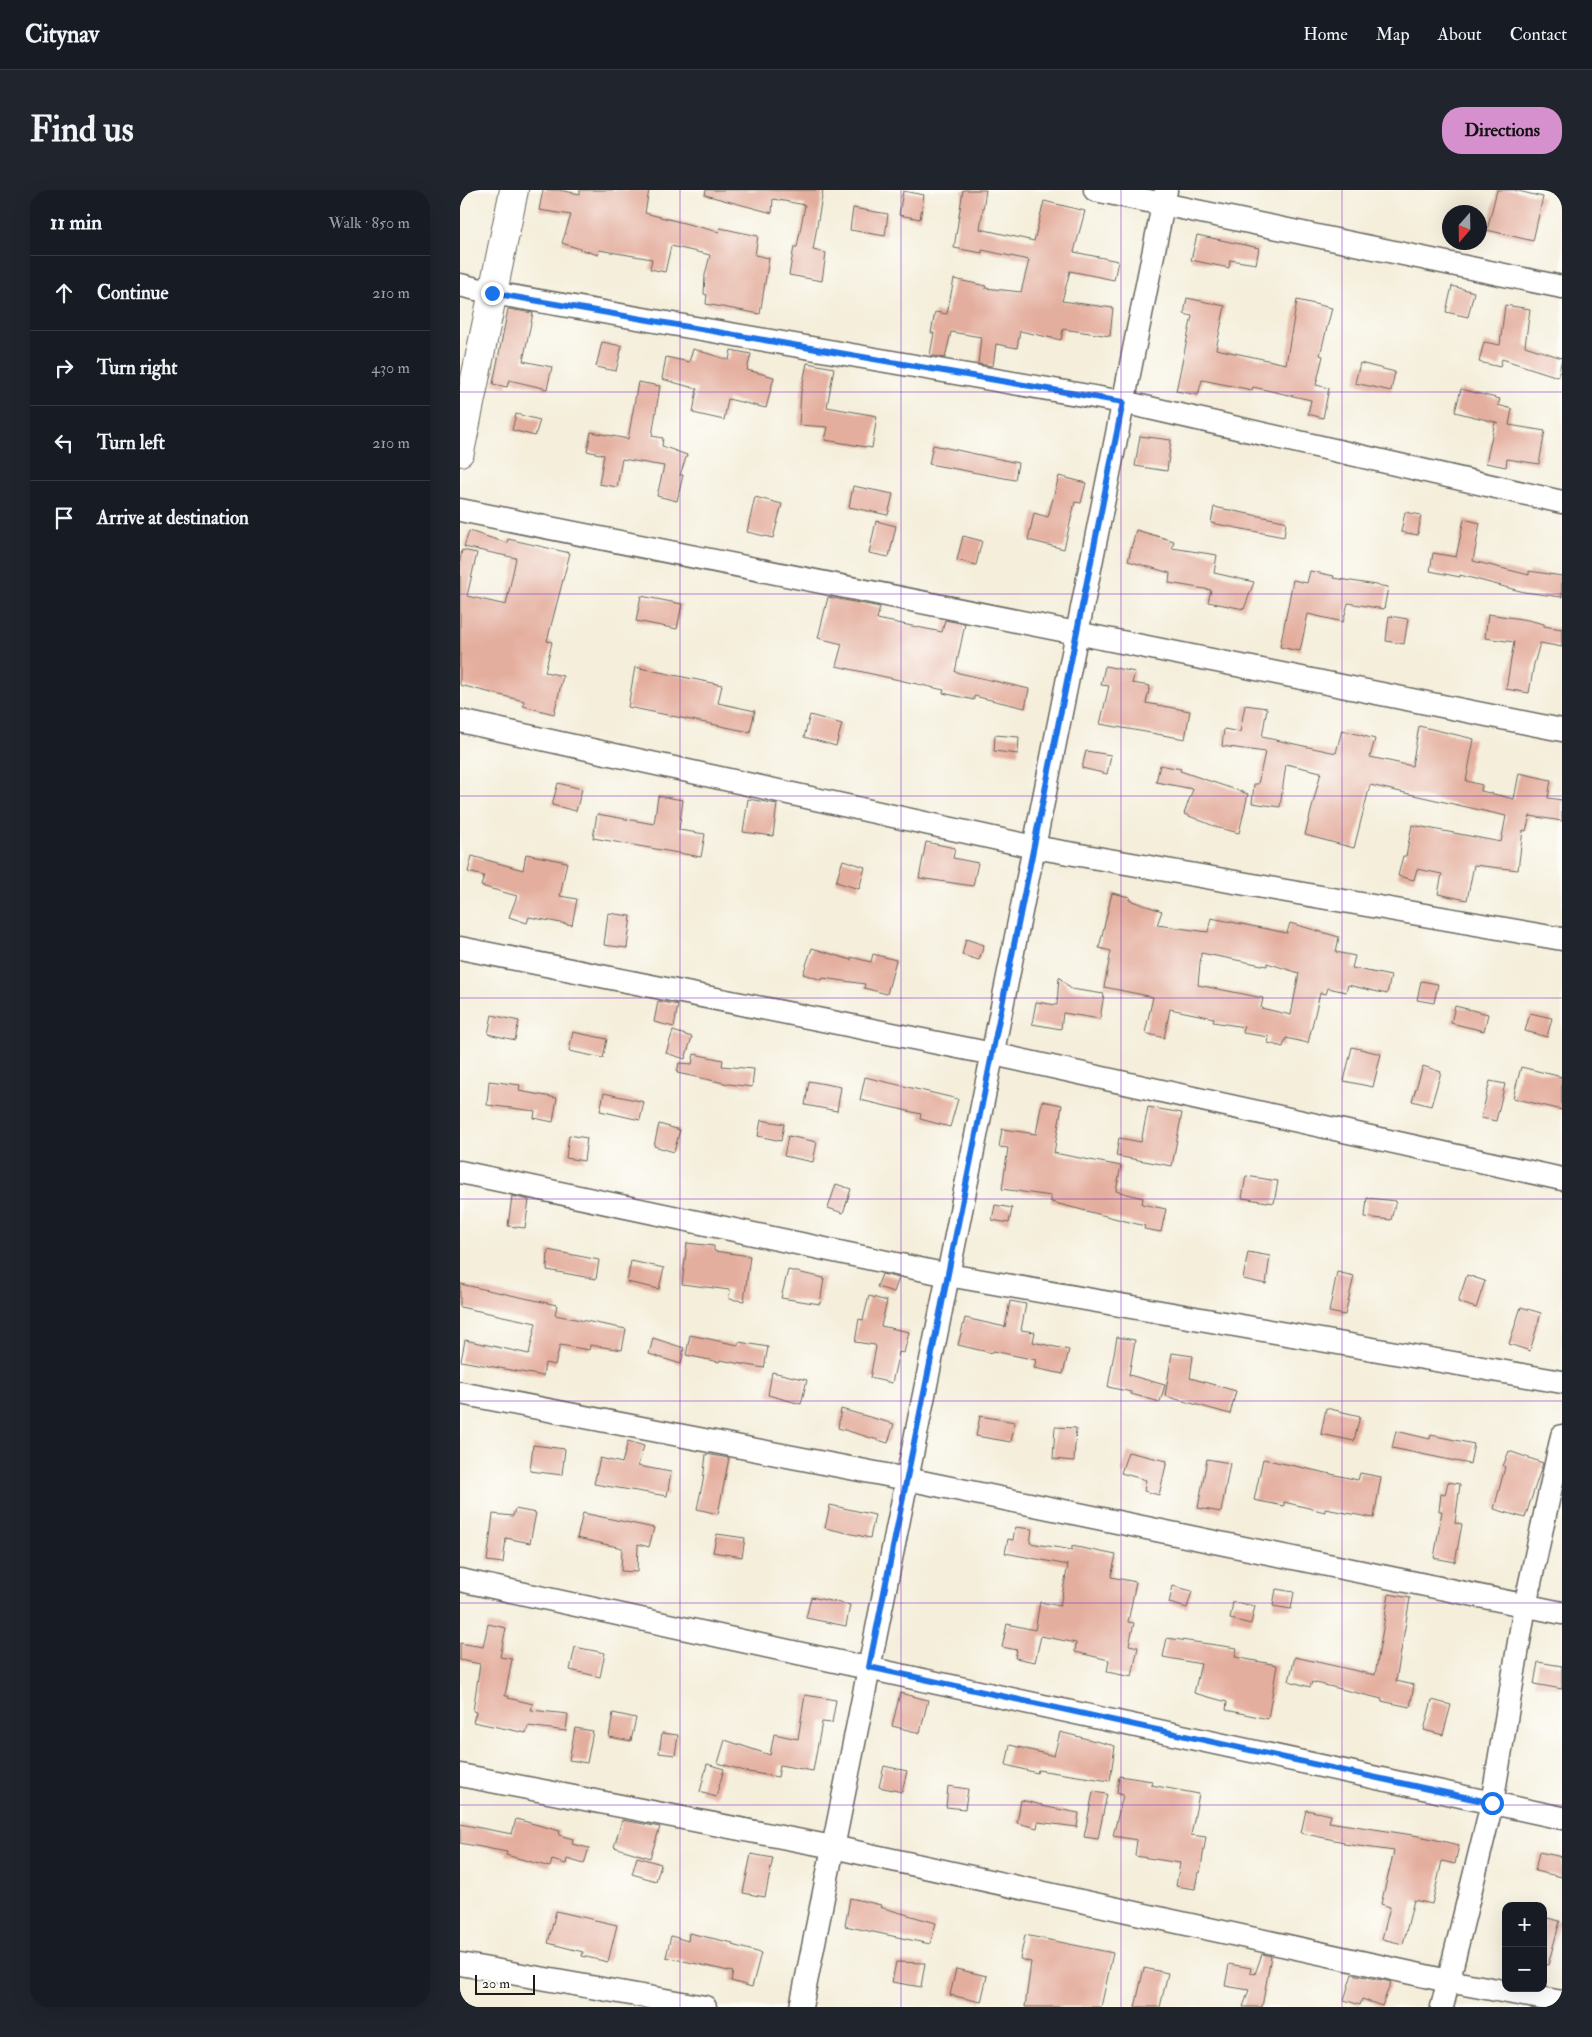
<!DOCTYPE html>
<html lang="en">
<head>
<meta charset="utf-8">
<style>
  :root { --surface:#171b24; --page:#20242c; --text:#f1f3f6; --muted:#9ea1a6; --line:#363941; --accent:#d690ce }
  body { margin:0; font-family:"IM FELL Double Pica",serif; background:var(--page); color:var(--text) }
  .controls { position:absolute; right:15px; bottom:15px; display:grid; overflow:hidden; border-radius:10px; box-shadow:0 5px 20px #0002 }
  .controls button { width:45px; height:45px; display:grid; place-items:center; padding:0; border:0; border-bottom:1px solid var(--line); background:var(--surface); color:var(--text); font:25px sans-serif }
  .compass { position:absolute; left:982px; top:15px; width:45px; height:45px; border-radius:50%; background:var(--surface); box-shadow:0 5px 20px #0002; rotate:200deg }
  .scale { position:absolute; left:15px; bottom:12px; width:60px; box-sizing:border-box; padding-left:5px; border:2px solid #1c1c1c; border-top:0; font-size:14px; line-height:18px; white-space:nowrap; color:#1c1c1c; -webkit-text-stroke:4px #fdfcf7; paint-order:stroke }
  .stop { position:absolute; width:15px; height:15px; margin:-11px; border:4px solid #1a73e8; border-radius:50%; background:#fff }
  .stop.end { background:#1a73e8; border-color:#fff; box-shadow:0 1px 5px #0008 }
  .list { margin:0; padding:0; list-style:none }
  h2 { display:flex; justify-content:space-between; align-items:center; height:65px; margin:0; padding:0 20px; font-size:21px }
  h2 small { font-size:16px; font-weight:400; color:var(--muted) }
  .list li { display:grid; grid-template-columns:32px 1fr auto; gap:15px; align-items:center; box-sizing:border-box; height:75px; padding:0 20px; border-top:1px solid var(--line) }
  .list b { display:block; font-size:19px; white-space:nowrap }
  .list em { font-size:16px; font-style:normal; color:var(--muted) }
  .icon { flex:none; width:28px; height:28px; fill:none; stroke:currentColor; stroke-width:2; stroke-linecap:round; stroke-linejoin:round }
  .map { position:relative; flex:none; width:1102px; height:1817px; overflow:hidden; border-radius:20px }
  header { display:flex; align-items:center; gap:30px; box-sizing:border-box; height:70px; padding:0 25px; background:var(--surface); border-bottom:1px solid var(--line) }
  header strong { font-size:24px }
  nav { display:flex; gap:28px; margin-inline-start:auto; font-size:18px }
  .intro { display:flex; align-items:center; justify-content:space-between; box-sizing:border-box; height:120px; padding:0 30px }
  h1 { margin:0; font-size:35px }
  .button { padding:12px 22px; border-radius:20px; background:var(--accent); color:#111; font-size:18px; font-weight:700 }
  main { display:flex; gap:30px; padding:0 30px }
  aside { flex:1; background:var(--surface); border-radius:20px; box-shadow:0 5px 20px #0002 }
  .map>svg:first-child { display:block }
  .building { fill:#e4ae9e; fill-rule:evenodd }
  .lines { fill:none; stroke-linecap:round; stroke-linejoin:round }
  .minor-casing { stroke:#68665e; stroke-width:25 }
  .tertiary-casing { stroke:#68665e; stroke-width:30 }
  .minor { stroke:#fff; stroke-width:22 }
  .tertiary { stroke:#fff; stroke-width:28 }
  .route { stroke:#1a73e8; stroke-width:6 }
  .grid { fill:none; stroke:#7b2cbf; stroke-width:1; stroke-opacity:0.55 }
</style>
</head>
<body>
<header>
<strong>Citynav</strong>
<nav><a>Home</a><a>Map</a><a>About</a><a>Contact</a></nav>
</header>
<div class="intro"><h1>Find us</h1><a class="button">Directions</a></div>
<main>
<aside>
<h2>11 min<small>Walk · 850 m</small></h2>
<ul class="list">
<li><svg class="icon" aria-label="ahead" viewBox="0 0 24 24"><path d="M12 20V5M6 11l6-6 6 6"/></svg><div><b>Continue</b></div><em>210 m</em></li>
<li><svg class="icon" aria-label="right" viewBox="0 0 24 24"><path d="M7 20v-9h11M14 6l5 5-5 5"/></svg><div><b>Turn right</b></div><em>430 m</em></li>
<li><svg class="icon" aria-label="left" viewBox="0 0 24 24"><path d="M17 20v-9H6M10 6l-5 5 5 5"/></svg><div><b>Turn left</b></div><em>210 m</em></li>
<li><svg class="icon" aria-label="arrive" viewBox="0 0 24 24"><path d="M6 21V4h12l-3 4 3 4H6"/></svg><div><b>Arrive at destination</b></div></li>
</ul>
</aside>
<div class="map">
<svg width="1102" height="1817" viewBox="0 0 1102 1817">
  <rect width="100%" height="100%" fill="#fdfcf7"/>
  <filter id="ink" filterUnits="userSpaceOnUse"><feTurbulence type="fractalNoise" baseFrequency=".02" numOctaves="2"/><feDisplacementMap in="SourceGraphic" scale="10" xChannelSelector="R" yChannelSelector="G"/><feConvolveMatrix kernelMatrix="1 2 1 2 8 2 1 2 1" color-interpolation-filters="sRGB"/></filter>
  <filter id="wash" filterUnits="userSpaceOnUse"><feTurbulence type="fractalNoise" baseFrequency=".0096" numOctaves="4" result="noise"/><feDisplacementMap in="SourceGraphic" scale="20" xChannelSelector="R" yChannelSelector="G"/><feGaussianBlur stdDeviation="1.12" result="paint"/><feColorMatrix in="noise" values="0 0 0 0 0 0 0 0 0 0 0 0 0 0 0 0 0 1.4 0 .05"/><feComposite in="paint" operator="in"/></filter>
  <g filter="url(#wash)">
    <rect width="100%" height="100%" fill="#f4eeda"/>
    <g id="blocks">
      <!-- building -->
      <g class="building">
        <polygon points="83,0 98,0 120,4 120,0 189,0 185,23 259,42 260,38 298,46 295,65 309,68 300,124 246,114 247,105 244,104 245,85 250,65 211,56 205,82 190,79 192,69 139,60 138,65 102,53 111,25 79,20"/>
        <polygon points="246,0 363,0 353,60 366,63 362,91 329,85 334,57 337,57 345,15 313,9 312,23 245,5"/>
        <polygon points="503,0 526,0 520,39 574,51 584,11 625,21 614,62 658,71 654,90 610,81 602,111 653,118 650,146 603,139 601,150 560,141 557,158 536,154 533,176 518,174 521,147 491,142 485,168 470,165 474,143 471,143 475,122 487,124 494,89 526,96 525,98 561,102 569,70 522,60 522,63 494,58"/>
        <polygon points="1037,0 1054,0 1083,7 1073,51 1027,40"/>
        <polygon points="443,1 464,5 460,29 439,25"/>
        <polygon points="393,18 428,24 425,46 390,40"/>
        <polygon points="737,45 799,58 796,74 770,70 769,78 731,70"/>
        <polygon points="992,96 1014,102 1008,127 986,122"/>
        <polygon points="727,108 765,116 756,159 826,174 837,110 872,118 860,165 863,166 856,195 869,198 863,228 848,224 851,210 793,197 792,200 742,190 738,205 716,201 732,126 724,124"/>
        <polygon points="1045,115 1070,119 1065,156 1102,168 1098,187 1042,169 1040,177 1019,172 1024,152 1040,155"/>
        <polygon points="48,119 73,123 63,171 92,177 87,199 49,190 47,197 33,194"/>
        <polygon points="142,152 162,156 156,181 136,177"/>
        <polygon points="233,159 269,170 271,160 291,164 287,180 314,187 306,218 268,209 264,230 233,223 237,199 202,189 206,167 229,172"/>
        <polygon points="347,173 374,178 367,217 417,226 412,258 365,250 368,237 339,235 341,202"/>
        <polygon points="900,173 935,182 931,201 895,193"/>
        <polygon points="178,192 200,196 192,246 203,248 202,256 227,265 220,285 223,285 217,311 197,306 204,276 162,269 157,297 139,294 144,265 127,261 131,242 168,249"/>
        <polygon points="1001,199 1040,209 1038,215 1052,219 1049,235 1085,241 1079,274 1047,269 1046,277 1026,273 1035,232 1039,233 995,222"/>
        <polygon points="56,224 80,230 75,246 52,240"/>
        <polygon points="680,246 711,250 707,281 675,276"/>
        <polygon points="473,255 558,273 555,290 469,274"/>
        <polygon points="599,286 626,293 621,313 615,312 604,359 568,350 574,323 588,327"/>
        <polygon points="393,296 433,304 428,325 389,317"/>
        <polygon points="295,307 322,314 313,348 287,342"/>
        <polygon points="754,317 824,331 826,332 824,347 751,333"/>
        <polygon points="945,322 961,325 958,345 941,342"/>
        <polygon points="1004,329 1020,333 1013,371 1069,385 1069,381 1102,386 1102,407 1064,402 1000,385 1000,387 970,381 973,363 996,367"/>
        <polygon points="416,331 436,336 429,367 409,363"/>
        <polygon points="676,340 714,351 712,358 757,365 754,383 794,392 784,419 748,412 751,400 709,393 710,383 668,371"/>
        <polygon points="9,341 47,353 48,349 110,363 87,451 92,452 85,482 103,486 94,524 63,516 64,511 0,495 0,370 2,360 17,363 7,406 46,415 56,368 4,357"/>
        <polygon points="503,346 522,351 516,375 497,370"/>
        <polygon points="850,381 874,386 873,388 928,397 924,419 888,413 883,432 848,424 840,461 820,457 833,390 847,393"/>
        <polygon points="181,406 222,414 217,439 176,431"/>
        <polygon points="368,407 420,417 417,429 482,442 485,430 505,434 495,482 569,499 565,518 514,506 514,510 483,503 484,500 376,476 382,454 358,448"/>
        <polygon points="1028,424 1068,430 1084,434 1084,436 1102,439 1102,457 1080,453 1074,474 1069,503 1046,499 1054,452 1025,448"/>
        <polygon points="929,426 948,429 944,454 926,451"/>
        <polygon points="645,476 675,482 672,493 690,496 686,513 730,521 725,549 640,534 649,496 641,495"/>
        <polygon points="175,477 262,495 258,513 295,521 290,542 168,517"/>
        <polygon points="785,515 807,518 802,547 876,563 882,540 915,549 910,567 952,576 959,536 1014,549 1006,591 1022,595 1021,601 1054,609 1059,583 1091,590 1088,608 1102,610 1102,631 1070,626 1066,641 1063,640 1058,680 1014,675 1007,710 978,704 982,684 957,679 954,690 938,686 943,666 946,666 952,635 1041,652 1046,626 910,595 894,658 845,645 861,582 826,574 820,617 792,613 794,594 798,594 805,562 762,556 764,539 780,542"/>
        <polygon points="350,525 382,534 376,556 344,547"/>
        <polygon points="535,545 559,547 558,564 534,561"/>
        <polygon points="626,561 651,565 647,584 622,578"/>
        <polygon points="700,575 721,579 720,581 788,604 779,643 759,638 724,624 733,599 696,592"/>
        <polygon points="98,593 122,599 116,621 92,615"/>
        <polygon points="198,606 223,610 219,640 245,644 241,667 133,648 137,624 194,634"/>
        <polygon points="288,609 317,614 313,646 283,642"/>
        <polygon points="466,652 495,658 493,668 518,673 513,696 459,688"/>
        <polygon points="66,664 107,672 100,706 117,709 112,735 69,727 67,733 49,727 57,706 21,696 24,686 8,682 12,666 63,680"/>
        <polygon points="383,670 405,677 399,699 376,692"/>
        <path d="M 652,703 L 670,707 L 669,710 L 702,721 L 697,735 L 748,742 L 751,728 L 827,743 L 830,733 L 879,747 L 876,762 L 895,766 L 892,778 L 931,786 L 927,804 L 888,795 L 886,802 L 868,798 L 866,804 L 860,803 L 848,853 L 826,848 L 823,857 L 808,853 L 809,847 L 783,843 L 784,837 L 753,832 L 754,828 L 710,819 L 704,848 L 685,843 L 693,807 L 644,797 L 651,761 L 639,758 ZM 741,763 L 807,776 L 807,773 L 839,783 L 831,825 L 801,818 L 803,808 L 738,795 Z"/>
        <polygon points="148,723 171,726 167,758 144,755"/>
        <polygon points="506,749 524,755 519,770 502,765"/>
        <polygon points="352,758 391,770 391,767 411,772 413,764 436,770 427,804 404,798 405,794 363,788 362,790 343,784"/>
        <polygon points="599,787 611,799 644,804 640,829 603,823 601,839 572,834 576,812 597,815"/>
        <polygon points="961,791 978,794 974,813 957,810"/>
        <polygon points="198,811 218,815 214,837 194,832"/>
        <polygon points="995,816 1028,824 1024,841 991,833"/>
        <polygon points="1070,823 1092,828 1087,847 1065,841"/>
        <polygon points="32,825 59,831 55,850 28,844"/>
        <polygon points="213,841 232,847 225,869 206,863"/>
        <polygon points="113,842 147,849 143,868 109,861"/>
        <polygon points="892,857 921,864 913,897 884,891"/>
        <polygon points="234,864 263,870 262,876 294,879 292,897 269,894 217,883 219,873 232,874"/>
        <polygon points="963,876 981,882 971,916 952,911"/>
        <polygon points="1061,877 1102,887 1102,920 1053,908"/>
        <polygon points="405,887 498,909 490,937 460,929 461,924 400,910"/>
        <polygon points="29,891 60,895 59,901 97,908 93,932 74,928 75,921 27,915"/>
        <polygon points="349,891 381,897 377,921 345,915"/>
        <polygon points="1030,891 1045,894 1036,931 1021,928"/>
        <polygon points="144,903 184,912 180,930 140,921"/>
        <polygon points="582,911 602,915 594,963 661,976 656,1001 683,1008 682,1014 706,1019 701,1042 684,1039 685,1036 591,1012 591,1006 542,999 548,958 539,957 542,939 576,944"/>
        <polygon points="688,917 722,923 712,976 656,966 659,948 681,952"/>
        <polygon points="301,930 324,934 321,951 298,946"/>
        <polygon points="199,934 220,940 214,962 194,956"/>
        <polygon points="109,945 127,948 124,971 106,968"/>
        <polygon points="328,946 357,952 353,972 324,966"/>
        <polygon points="786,986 818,991 814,1013 782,1008"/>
        <polygon points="376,994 391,999 383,1023 368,1018"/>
        <polygon points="52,1006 69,1010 65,1038 48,1036"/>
        <polygon points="907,1008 936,1011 931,1030 905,1027"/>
        <polygon points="535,1015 552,1018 549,1033 532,1030"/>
        <polygon points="227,1053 254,1056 254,1061 290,1066 284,1111 269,1109 270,1100 222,1094"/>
        <polygon points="88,1060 139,1070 136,1089 87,1080"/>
        <polygon points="788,1062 810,1066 806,1094 783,1089"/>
        <polygon points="171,1071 204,1078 199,1099 167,1092"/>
        <polygon points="328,1080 364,1088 360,1114 321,1108"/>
        <polygon points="877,1082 894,1086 885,1125 869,1122"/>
        <polygon points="422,1084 439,1088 434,1102 417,1097"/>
        <polygon points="1007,1085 1025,1091 1016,1118 998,1112"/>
        <polygon points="0,1094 97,1115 95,1125 166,1139 162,1160 130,1155 129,1160 100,1155 95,1175 85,1173 83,1186 1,1171 5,1150 69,1164 76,1133 0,1117"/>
        <polygon points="409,1106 427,1111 421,1136 449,1142 444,1163 439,1162 432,1193 410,1188 416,1157 415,1155 395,1152 399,1129 403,1130"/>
        <polygon points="550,1111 566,1114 561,1140 575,1142 573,1152 609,1160 603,1184 574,1178 576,1170 533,1161 532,1163 498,1155 505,1128 545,1137"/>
        <polygon points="1061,1117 1081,1123 1070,1161 1049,1154"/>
        <polygon points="230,1145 278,1155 279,1152 308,1157 304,1178 260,1170 259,1172 226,1165"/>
        <polygon points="657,1147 675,1150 669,1185 705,1195 700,1212 671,1204 671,1202 648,1197"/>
        <polygon points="193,1148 224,1158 221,1174 189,1164"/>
        <polygon points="712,1163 733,1166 730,1188 776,1201 770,1224 705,1206"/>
        <polygon points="312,1182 347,1190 341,1214 308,1205"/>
        <polygon points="866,1218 900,1226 894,1251 861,1244"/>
        <polygon points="381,1219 434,1234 428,1253 378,1238"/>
        <polygon points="520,1226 555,1232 551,1252 516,1246"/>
        <polygon points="595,1237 616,1238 614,1271 593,1269"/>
        <polygon points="936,1241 970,1249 971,1245 1014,1254 1010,1274 932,1258"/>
        <polygon points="168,1251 184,1256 178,1276 211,1282 207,1306 134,1294 140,1268 162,1273"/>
        <polygon points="73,1255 105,1259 102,1285 70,1281"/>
        <polygon points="1049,1261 1083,1273 1065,1328 1034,1319 1045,1277 1043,1276"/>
        <polygon points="668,1262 707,1271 699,1305 684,1301 686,1290 661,1283"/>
        <polygon points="246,1264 269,1268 258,1324 237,1319 243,1291"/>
        <polygon points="747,1269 770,1273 761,1322 738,1318"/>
        <polygon points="803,1269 898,1290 900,1283 921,1287 914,1328 865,1319 865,1322 824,1312 824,1316 794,1310"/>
        <polygon points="988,1292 1000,1294 995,1333 1002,1334 995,1372 974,1368 982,1321 979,1321 981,1304 985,1305"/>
        <polygon points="370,1315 415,1325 410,1348 365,1338"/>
        <polygon points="55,1319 76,1323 70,1353 46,1348 43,1373 27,1371 33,1324 53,1326"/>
        <polygon points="123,1323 194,1338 189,1357 178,1354 177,1382 161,1381 162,1358 117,1348"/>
        <polygon points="555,1337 572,1339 570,1353 612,1360 612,1356 656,1365 651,1387 676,1392 668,1432 674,1433 669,1455 678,1457 672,1487 647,1482 649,1470 615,1462 616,1453 581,1446 575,1472 555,1468 557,1460 542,1457 547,1434 575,1440 580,1412 600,1416 608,1375 545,1363 548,1349 553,1350"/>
        <polygon points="257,1344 285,1348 282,1367 253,1362"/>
        <polygon points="713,1396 732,1401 727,1418 709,1413"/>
        <polygon points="816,1399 834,1402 831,1419 813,1416"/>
        <polygon points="929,1404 950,1408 936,1491 954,1495 950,1517 921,1511 922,1509 852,1492 850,1497 829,1491 835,1467 915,1485"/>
        <polygon points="351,1407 390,1415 386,1436 346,1428"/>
        <polygon points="773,1412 795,1416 791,1434 770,1429"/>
        <polygon points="28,1434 46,1438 40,1467 52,1469 45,1506 49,1506 48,1508 73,1514 71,1520 108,1524 106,1541 68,1536 66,1543 13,1532 16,1522 13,1521 20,1474 0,1470 0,1453 23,1457"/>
        <polygon points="707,1448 777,1458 775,1467 817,1475 808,1529 766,1520 767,1512 734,1503 741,1474 703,1467"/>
        <polygon points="115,1457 145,1463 140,1487 110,1480"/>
        <polygon points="1078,1472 1102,1476 1102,1499 1074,1494"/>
        <polygon points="440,1503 468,1510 460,1543 432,1536"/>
        <polygon points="345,1505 376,1510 372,1533 362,1532 353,1581 320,1575 318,1587 288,1582 258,1573 265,1550 310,1565 314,1544 338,1549"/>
        <polygon points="972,1510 991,1515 983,1545 964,1540"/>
        <polygon points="153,1523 176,1528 171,1551 149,1547"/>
        <polygon points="115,1538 133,1541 127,1573 109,1570"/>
        <polygon points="600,1542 655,1556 650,1591 578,1580 577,1583 546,1575 550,1555 594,1566"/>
        <polygon points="202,1543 218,1545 215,1565 199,1563"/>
        <polygon points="247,1574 264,1579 256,1607 240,1602"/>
        <polygon points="424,1576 447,1581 442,1602 419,1597"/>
        <polygon points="659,1586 692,1591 691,1595 739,1604 731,1645 746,1647 740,1683 738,1682 735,1699 716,1696 720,1673 675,1666 677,1650 653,1646 663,1605 657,1603"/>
        <polygon points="488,1596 508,1599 505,1619 486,1617"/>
        <polygon points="633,1602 647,1604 638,1649 624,1647"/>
        <polygon points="561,1610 582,1615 581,1616 619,1623 617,1637 578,1632 577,1638 557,1633"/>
        <polygon points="846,1620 871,1625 869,1632 959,1646 999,1655 995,1674 982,1671 972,1714 954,1710 943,1754 922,1749 930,1717 921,1714 934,1661 884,1654 884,1652 841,1643"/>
        <polygon points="56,1629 100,1641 99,1645 113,1649 112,1654 129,1658 124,1674 107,1669 106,1674 92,1670 90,1677 46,1665 47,1662 0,1653 0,1634 52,1644"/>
        <polygon points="162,1630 200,1637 190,1668 154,1657"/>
        <polygon points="1079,1662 1102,1667 1102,1687 1075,1681"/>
        <polygon points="291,1664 313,1668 305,1707 283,1703"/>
        <polygon points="177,1667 201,1674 196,1691 172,1684"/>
        <polygon points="390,1708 421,1715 420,1717 476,1733 470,1754 385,1736"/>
        <polygon points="96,1721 157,1735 148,1772 122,1766 123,1762 88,1753"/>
        <polygon points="1083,1727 1100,1731 1088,1775 1083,1774"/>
        <polygon points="229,1743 273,1753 272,1755 301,1763 292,1797 271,1791 273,1782 206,1767 211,1746 228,1751"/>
        <polygon points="565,1745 653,1763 641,1817 565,1817 571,1772 560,1769"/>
        <polygon points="802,1764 811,1766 802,1817 783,1817 789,1800 765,1796 769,1774 791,1778 790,1783 795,1784"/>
        <polygon points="436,1772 465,1773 461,1797 432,1792"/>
        <polygon points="684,1778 708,1783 700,1817 675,1817"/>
        <polygon points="496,1779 527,1786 521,1812 490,1805"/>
        <polygon points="892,1784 931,1792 922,1816 902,1809 900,1815 884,1810"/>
      </g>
    </g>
  </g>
  <g filter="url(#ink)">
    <use href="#blocks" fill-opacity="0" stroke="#68665e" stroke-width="1"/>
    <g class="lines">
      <!-- minor casing -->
      <g class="minor-casing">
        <g id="minor">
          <polyline points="635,0 1102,97"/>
          <polyline points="0,95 33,103 663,212 1102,312"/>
          <polyline points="0,320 1102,540"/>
          <polyline points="0,531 574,657 1102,749"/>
          <polyline points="0,758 533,864 1102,989"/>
          <polyline points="0,982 488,1085 1102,1192"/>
          <polyline points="0,1203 447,1289 1102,1423"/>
          <polyline points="0,1390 1102,1628"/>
          <polyline points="0,1585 373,1657 988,1791 1102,1812"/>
          <polyline points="0,1774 245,1817"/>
          <polyline points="341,1817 706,0"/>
          <polyline points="982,1817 1032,1613 1065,1416 1102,1246"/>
        </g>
      </g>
      <!-- tertiary casing -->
      <g class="tertiary-casing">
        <polyline id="tertiary" points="0,262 54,0"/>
      </g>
      <!-- minor -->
      <use href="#minor" class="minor"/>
      <!-- tertiary -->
      <use href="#tertiary" class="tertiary"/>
    </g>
  </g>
  <g class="lines" filter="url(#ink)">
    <!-- route -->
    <polyline class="route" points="32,103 663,212 409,1477 1032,1613"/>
  </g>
  <!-- grid -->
  <path class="grid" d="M 220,0 L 220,1817M 441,0 L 441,1817M 661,0 L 661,1817M 882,0 L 882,1817M 0,202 L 1102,202M 0,404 L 1102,404M 0,606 L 1102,606M 0,808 L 1102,808M 0,1009 L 1102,1009M 0,1211 L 1102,1211M 0,1413 L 1102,1413M 0,1615 L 1102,1615"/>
</svg>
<div class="controls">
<button>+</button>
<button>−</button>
</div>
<svg class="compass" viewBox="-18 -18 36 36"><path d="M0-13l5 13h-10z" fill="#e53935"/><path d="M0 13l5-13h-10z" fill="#9ea1a6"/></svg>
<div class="scale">20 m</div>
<div class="stop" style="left:1032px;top:1613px"></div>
<div class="stop end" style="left:32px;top:103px"></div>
</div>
</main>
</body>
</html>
